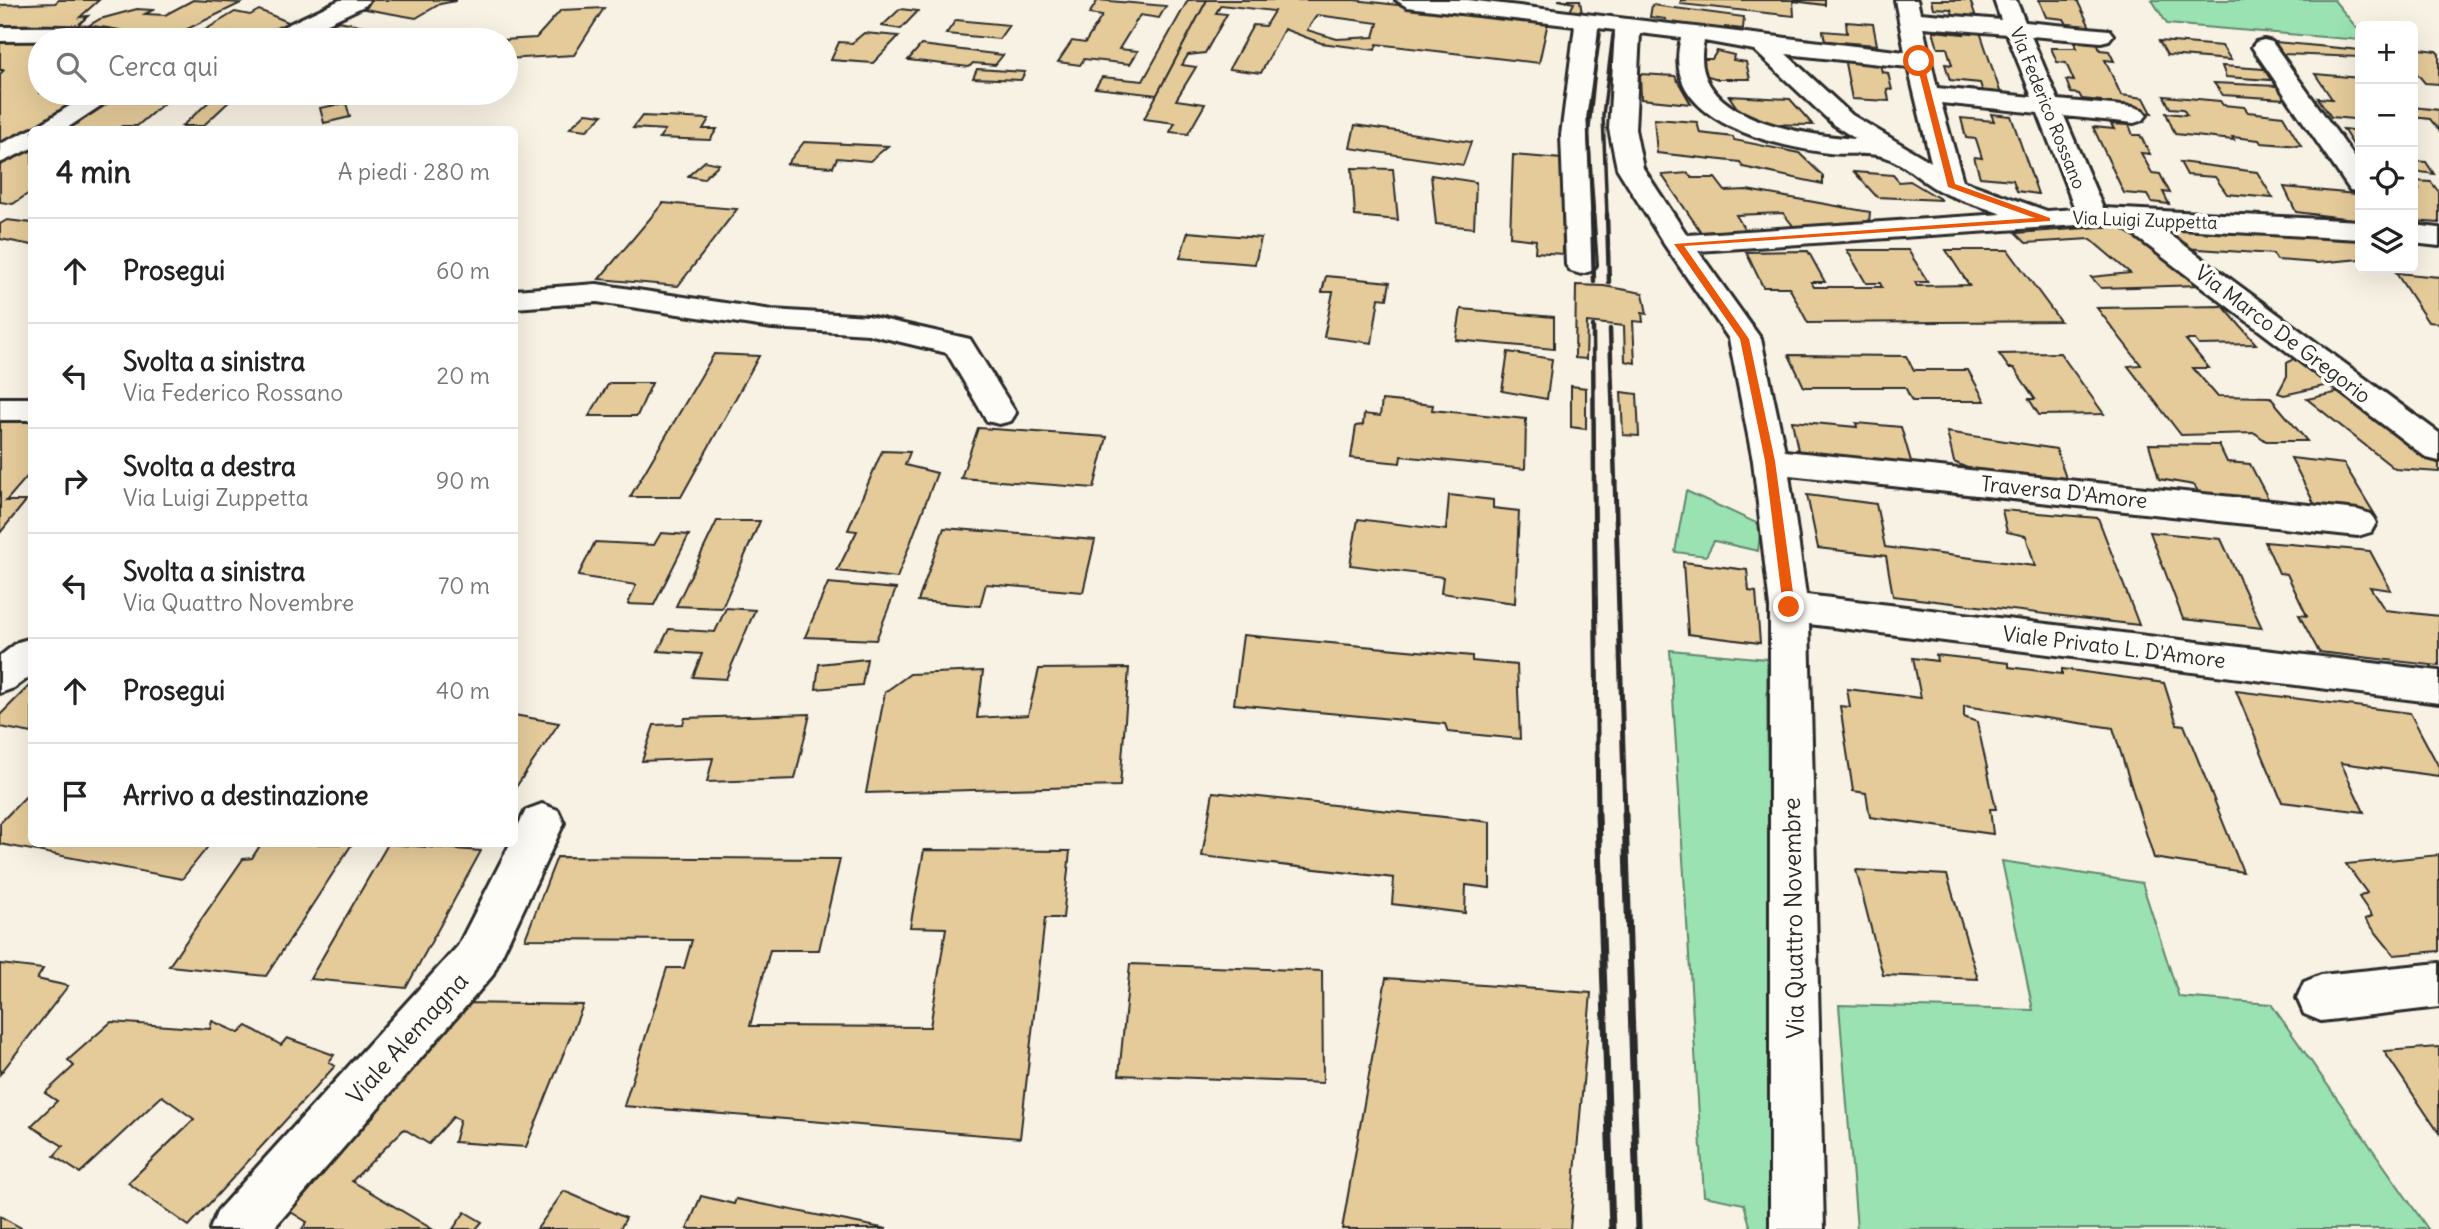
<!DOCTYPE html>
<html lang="it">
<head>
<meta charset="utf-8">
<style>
  :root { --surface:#fff; --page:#f2f2f2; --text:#222; --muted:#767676; --line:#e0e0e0 }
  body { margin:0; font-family:Delius,sans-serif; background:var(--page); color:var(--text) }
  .controls { position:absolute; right:21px; top:21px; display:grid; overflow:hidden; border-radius:10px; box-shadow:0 7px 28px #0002 }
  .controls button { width:63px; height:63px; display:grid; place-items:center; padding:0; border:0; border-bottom:2px solid var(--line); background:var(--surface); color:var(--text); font:35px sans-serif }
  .stop { position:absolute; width:21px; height:21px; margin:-16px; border:5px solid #ea580c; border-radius:50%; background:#fff }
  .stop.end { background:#ea580c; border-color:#fff; box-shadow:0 2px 7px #0008 }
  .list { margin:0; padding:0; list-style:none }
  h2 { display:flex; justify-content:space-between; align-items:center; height:91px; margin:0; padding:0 28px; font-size:30px }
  h2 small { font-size:23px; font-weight:400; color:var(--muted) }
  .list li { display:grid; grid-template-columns:46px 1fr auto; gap:21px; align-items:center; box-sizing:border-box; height:105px; padding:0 28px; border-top:2px solid var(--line) }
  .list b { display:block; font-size:26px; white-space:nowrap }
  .list p { margin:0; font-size:23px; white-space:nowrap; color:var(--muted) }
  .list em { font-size:23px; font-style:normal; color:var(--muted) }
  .icon { flex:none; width:38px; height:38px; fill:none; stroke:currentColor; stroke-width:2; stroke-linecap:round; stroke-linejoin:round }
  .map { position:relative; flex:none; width:2439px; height:1229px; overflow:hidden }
  .search { position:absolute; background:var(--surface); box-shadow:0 7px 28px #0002; left:28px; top:28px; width:490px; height:77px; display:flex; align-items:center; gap:18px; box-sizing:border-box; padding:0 24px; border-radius:38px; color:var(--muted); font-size:26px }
  .panel { position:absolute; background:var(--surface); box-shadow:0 7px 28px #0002; left:28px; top:126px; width:490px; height:721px; border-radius:10px }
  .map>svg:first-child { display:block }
  .green { fill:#9ae2b1; stroke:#62866e; stroke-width:2 }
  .building { fill:#e5cb9a; stroke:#2b2b2b; stroke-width:2; fill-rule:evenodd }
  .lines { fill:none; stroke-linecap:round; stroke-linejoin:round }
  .minor-casing { stroke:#2b2b2b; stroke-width:6 }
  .minor { fill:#fdfcf7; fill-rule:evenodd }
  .rail-far3 { stroke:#2b2b2b; stroke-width:3.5 }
  .rail-far2 { stroke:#2b2b2b; stroke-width:4.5 }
  .rail-far1 { stroke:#2b2b2b; stroke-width:5 }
  .rail { stroke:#2b2b2b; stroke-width:7 }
  .route { fill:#ea580c }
  .labels { text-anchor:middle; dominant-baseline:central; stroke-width:7; stroke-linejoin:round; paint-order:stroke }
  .far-street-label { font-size:18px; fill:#2b2b2b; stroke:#fdfcf7 }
  .street-label { font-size:21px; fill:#2b2b2b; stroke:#fdfcf7 }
  .near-street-label { font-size:24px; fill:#2b2b2b; stroke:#fdfcf7 }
</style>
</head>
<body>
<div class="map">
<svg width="2439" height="1229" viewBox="0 0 2439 1229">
  <rect width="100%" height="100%" fill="#f8f2e4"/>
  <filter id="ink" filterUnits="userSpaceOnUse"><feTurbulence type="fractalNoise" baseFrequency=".0143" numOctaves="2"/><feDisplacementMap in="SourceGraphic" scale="14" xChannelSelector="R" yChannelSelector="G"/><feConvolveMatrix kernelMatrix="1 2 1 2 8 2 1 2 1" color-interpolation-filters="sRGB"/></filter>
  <g filter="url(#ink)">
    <!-- green -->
    <g class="green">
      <polygon points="2152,0 2334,0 2360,32 2360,40 2167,24"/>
      <polygon points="1686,491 1761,525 1758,551 1714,541 1706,556 1675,552"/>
      <polygon points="1670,650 1767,659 1771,1229 1751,1229 1744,1204 1704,1196"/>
      <polygon points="2002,861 2142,883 2179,997 2271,1004 2428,1229 1857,1229 1839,1005 2033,1010"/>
    </g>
    <!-- building -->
    <g class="building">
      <polygon points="59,0 99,0 80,17 88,16 74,29 0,30 0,5 55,3"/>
      <polygon points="193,0 241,3 187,29 192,30 181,36 193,37 235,12 250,15 259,10 293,24 246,40 146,40 150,38 83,29 100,19 137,9 153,10 145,14 165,15"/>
      <polygon points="367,0 456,0 456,1 440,4 416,18 354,7"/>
      <polygon points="1098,0 1166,6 1159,18 1140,15 1119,49 1138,51 1130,64 1084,59 1080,65 1058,62 1072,41 1085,43 1102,16 1089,14"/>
      <polygon points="1188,0 1207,0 1157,95 1095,88 1102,77 1143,81"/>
      <path d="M 1207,0 L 1354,0 L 1548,22 L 1539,63 L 1377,44 L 1375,50 L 1321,43 L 1284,29 L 1261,73 L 1229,69 L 1253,25 L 1265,26 L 1274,11 L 1221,5 L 1216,13 L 1227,14 L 1205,53 L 1188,55 L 1182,65 L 1196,67 L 1176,100 L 1205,104 L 1188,134 L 1170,132 L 1175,123 L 1144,119 ZM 1317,15 L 1378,23 L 1374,37 L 1337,39 L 1307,30 Z"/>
      <polygon points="1558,0 1580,0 1582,14 1569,13 1574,3"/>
      <polygon points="1681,0 1825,0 1825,5 1793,1 1794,16 1680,4"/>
      <polygon points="1931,0 1970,0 1976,17 1953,15 1951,9 1933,8"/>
      <polygon points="2039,0 2077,0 2090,27 2067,24 2064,19 2046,17"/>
      <polygon points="1652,5 1744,17 1743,29 1725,27 1725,31 1665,24 1666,19 1650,17"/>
      <polygon points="604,8 574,55 506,59 506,40 502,40 536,38 561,10"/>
      <polygon points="900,9 918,11 901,29 882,26"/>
      <polygon points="956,20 1009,25 999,39 946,34"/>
      <polygon points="339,21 374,28 422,32 414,40 297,40"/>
      <polygon points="1846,22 1873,24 1877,45 1825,41 1823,31 1847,33"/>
      <polygon points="1962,28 1979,29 2001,94 1983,92 1980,83 1950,80 1945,64 1952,65 1947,48 1938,48 1933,31 1964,34"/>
      <polygon points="864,33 899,36 873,63 831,60 839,42 852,43"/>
      <polygon points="6,39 40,40 40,93 90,93 70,105 77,107 0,149 0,74 4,70 0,70 0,43"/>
      <polygon points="2074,41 2097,43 2100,50 2109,51 2114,61 2105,60 2121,95 2144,98 2152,113 2104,108 2101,101 2082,99 2079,94 2071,93 2066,80 2074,81 2066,63 2057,62 2051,48 2077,48"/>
      <polygon points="2159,41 2222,46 2231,60 2167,55"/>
      <polygon points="2275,42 2360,50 2360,57 2283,54"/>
      <polygon points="921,45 1003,55 995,65 973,63 969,67 908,60"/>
      <polygon points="2413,48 2436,51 2439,54 2439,84 2425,83 2413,69"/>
      <polygon points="1717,51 1734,55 1733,60 1746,62 1750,79 1718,79 1705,75 1702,59 1712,59"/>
      <polygon points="1844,58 1879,61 1882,72 1888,73 1892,90 1887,89 1889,101 1852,99"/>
      <polygon points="2222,66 2264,69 2271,80 2226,77"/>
      <polygon points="977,69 1025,72 1021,80 973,78"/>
      <polygon points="1640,74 1675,76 1691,104 1641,99"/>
      <polygon points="2315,74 2360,78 2360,130 2353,119 2331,117 2318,98 2332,99"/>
      <polygon points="2214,83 2277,86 2286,99 2223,95"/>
      <polygon points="118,93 184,95 169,99 137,126 122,126 116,130 55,130"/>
      <polygon points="1729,96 1790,99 1813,125 1748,124"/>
      <polygon points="2164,96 2220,101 2223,105 2244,107 2248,112 2283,116 2301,146 2261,143 2259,140 2232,137 2234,140 2175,134 2166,113 2187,115 2183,109 2170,108"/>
      <polygon points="233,98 203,126 182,126 212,99"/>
      <polygon points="346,103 350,117 324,123 320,108"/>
      <polygon points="2413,107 2439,110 2439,130 2430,119 2413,117"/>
      <polygon points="586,113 603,115 587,130 570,128"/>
      <polygon points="1991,114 2011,116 2038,194 2017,191 2013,180 1980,177 1974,157 1982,158 1976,139 1966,138 1961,118 1994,121"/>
      <polygon points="642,116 709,119 703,129 717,129 710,140 659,138 665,130 633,128"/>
      <polygon points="1654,119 1697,122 1700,133 1733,137 1734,140 1799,153 1823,176 1823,184 1743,167 1740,162 1657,153"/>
      <polygon points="2111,124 2129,125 2133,135 2140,135 2150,154 2141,153 2152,173 2160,174 2170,193 2163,192 2169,204 2151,202 2147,195 2124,193 2093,127 2114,129"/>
      <polygon points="1355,125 1471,142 1463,165 1350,148"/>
      <polygon points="2343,129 2360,131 2360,148 2355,148"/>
      <polygon points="804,142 888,146 870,161 837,158 833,167 787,164"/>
      <polygon points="32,143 32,191 13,204 0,202 0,162"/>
      <polygon points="1513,155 1562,159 1563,254 1535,252 1536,240 1510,237"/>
      <polygon points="705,161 719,164 703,179 688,176"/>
      <polygon points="2413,161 2426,162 2434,174 2413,171"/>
      <polygon points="2180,162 2257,172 2273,198 2227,194 2215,177 2187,175"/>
      <polygon points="1352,168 1393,169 1398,220 1355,216"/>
      <polygon points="1854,172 1893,175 1899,182 1910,181 1942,200 1877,197"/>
      <polygon points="1688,173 1692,178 1715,178 1725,191 1747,190 1870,212 1869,222 1794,227 1783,213 1736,215 1745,230 1701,232 1662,175"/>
      <polygon points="1431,175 1476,182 1474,228 1436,224"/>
      <polygon points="2414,181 2431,182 2439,192 2439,223 2413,221 2413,187 2419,188"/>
      <polygon points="2284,187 2355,194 2360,201 2360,220 2296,212"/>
      <polygon points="663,203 737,209 678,286 599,279"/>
      <polygon points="7,220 32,223 32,245 0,239 0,224"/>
      <polygon points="2129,225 2200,285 2101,288 2091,277 2130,273 2090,239 2026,243 2016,233"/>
      <polygon points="2164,229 2360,240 2360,259 2317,263 2277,260 2273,254 2183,248"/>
      <polygon points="1188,232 1261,238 1255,264 1180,258"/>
      <polygon points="1847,250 1908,250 1928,282 1915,282 1917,286 1969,285 1946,250 2008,250 2060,321 1808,323 1789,287 1763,287 1746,252 1808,251 1825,282 1811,282 1814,287 1882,287 1880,283 1866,283"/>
      <polygon points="2396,273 2439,277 2439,323 2428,322"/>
      <polygon points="1326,276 1390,282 1387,299 1379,298 1372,343 1324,337 1333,292 1322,292"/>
      <polygon points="1576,285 1604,286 1643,293 1647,314 1642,313 1643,322 1633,321 1635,363 1625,361 1624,326 1587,322 1586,359 1575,358"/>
      <polygon points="2223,306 2256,344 2199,345 2195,340 2186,340 2209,368 2193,368 2217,396 2270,397 2307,441 2266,441 2255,433 2181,435 2128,366 2141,365 2097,308"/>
      <polygon points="1461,309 1554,317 1554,349 1456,340"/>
      <polygon points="1508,352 1552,359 1547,399 1502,391"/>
      <polygon points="2060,353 2104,414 2039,415 2029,399 2035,399 2014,368 2009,368 1999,354"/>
      <polygon points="714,354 759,356 681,497 630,497"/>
      <polygon points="1789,355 1906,356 1914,370 1968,370 1985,401 1912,401 1905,387 1804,387"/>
      <polygon points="2298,356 2333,384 2284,395 2278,393 2287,376 2287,363"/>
      <polygon points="609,383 652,383 637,416 589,416"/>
      <polygon points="1571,386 1586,388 1586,429 1571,427"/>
      <polygon points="2344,391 2439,464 2439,472 2395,469 2307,399"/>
      <polygon points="1621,392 1637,394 1639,436 1623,435"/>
      <polygon points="1382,400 1433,405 1432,410 1526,419 1525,469 1401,456 1400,463 1351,458 1356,426 1363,425 1364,414 1380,416"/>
      <polygon points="32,420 32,471 6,501 26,501 0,533 0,421"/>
      <polygon points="1792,421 1857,427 1856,423 1901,427 1912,465 1799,455"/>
      <polygon points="978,428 1107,437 1094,488 961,478"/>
      <polygon points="1947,432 2056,449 2067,481 1969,469 1954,462"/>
      <polygon points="2149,444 2219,445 2227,462 2250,464 2272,506 2202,498 2194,485 2159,479"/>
      <polygon points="882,451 910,452 905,465 937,473 897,578 837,571 857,531 848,530"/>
      <polygon points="2291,458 2344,464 2377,518 2317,509"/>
      <polygon points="1449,495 1493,500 1493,508 1519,511 1515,603 1441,593 1443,577 1350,565 1358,519 1446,530"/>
      <polygon points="1807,495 1876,504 1885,547 2035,566 2026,536 2007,532 2002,510 2098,518 2139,625 1893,596 1886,556 1818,548"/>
      <polygon points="717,521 760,521 722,608 676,606"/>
      <polygon points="944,528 1095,540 1083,592 986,584 980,606 918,601"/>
      <polygon points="2150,532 2221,539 2262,628 2183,619"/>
      <polygon points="661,533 689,535 654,605 628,604 636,585 578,576 595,542 654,545"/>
      <polygon points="2265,542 2370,551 2391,590 2370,587 2385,610 2439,616 2439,666 2319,652 2299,615 2307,616 2287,574 2279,573"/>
      <polygon points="1683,562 1747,570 1749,591 1756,592 1760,643 1688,634"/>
      <polygon points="828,583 896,589 876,640 805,637"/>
      <polygon points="726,608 755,610 726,679 693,677 702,654 658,651 669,629 715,632"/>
      <polygon points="1243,635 1472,656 1472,661 1517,665 1520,739 1448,732 1445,724 1234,704"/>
      <polygon points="1936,655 2009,663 2009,667 2062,674 2062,669 2164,683 2177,724 2184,725 2243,872 2154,858 2113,728 1964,706 1964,717 1977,722 1996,809 1990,809 1993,834 1870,817 1866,793 1853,791 1840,706 1850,707 1847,689 1921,698 1913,658 1937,661"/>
      <polygon points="867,659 862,685 816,689 819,664"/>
      <polygon points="1129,668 1120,786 866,793 885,692 910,674 983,671 977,718 1028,715 1039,669"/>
      <polygon points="32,683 32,733 0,727 0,715"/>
      <polygon points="2236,691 2410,713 2439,767 2439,776 2341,763 2364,812 2282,802"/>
      <polygon points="810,714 795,779 707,782 713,758 642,761 654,725 683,724 685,718"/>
      <polygon points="514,715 559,723 514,790"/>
      <polygon points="32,790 32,844 210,844 182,879 0,844 0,823"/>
      <polygon points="1213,792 1490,822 1490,888 1466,885 1465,913 1392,904 1394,878 1202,856"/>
      <polygon points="261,844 352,844 266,976 169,966 243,859 252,858"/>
      <polygon points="388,844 481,851 406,988 310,979"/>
      <polygon points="924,850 1070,851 1063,918 1045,918 1020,1138 624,1106 667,968 684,968 692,940 525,939 557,857 840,859 819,950 770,950 750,1026 930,1027 946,928 910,927"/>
      <polygon points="2439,855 2439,951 2394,955 2365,919 2372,916 2359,897 2367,893 2346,864"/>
      <polygon points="1856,870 1947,875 1978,979 1883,975"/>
      <polygon points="0,964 43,969 37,979 68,986 0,1074"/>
      <polygon points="1130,964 1322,971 1323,1083 1119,1075"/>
      <polygon points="1386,978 1591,993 1570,1229 1342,1229"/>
      <polygon points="465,1003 583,1005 526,1147 454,1142 460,1120 453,1117 429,1144 404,1129 352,1181 432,1229 302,1229 307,1222 286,1209 305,1179 440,1036"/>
      <polygon points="212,1021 239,1033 247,1026 281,1045 287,1038 334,1055 329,1062 335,1066 189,1226 128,1183 194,1119 162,1096 80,1173 54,1156 63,1146 31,1126 57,1101 45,1093 74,1066 68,1060 111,1022 210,1029"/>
      <polygon points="2439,1047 2439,1133 2384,1051"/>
      <polygon points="564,1191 626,1218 620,1229 537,1229"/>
      <polygon points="701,1196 734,1204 736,1199 887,1229 687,1229"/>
      <polygon points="465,1212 482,1222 476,1229 453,1229"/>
      <polygon points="0,1216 23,1229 0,1229"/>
    </g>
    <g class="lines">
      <!-- minor casing -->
      <g class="minor-casing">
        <g id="minor">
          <polygon points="340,0 369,0 366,5 292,40 262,40 266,35"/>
          <path d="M 1396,0 L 1468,0 L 1905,52 L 1895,0 L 1917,0 L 1920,13 L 2001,20 L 1994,0 L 2016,0 L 2025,22 L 2109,30 L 2113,35 L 2109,40 L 2101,42 L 2031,36 L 2058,100 L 2134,107 L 2143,110 L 2147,115 L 2143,120 L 2134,123 L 2064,116 L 2103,208 L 2360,221 L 2360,239 L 2161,228 L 2439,433 L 2439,461 L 2427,458 L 2122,226 L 2092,224 L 1698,251 L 1761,339 L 1785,451 L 2358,510 L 2371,514 L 2376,523 L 2371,532 L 2358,536 L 1789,475 L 1806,595 L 2439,671 L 2439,703 L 1809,624 L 1824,1229 L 1770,1229 L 1770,607 L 1753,461 L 1729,339 L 1664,244 L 1617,168 L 1609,129 L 1615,30 L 1598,28 L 1587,135 L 1596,265 L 1591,271 L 1581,274 L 1571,271 L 1566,265 L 1561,135 L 1575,26 L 1407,7 ZM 1923,27 L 2007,34 L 2032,97 L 1937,88 ZM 1640,33 L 1681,38 C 1659,120 1769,145 1829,153 C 1846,155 1866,152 1882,156 C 1903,161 1922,183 1942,192 C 1961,201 1982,206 2002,214 L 1687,235 L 1643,168 L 1635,129 ZM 1704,41 L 1754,50 L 1834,125 L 1856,139 C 1803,135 1685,119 1704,41 ZM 1786,54 L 1908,67 L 1931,162 L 1852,115 ZM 1941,103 L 2038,113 L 2075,209 L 2047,211 L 1963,181 Z"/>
          <path d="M 0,27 C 45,27 90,24 133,35 L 137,40 L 0,41 Z"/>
          <polygon points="2264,40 2272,42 2360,165 2360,192 2350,190 2252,47 2256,42"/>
          <polygon points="90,93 120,93 64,130 32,130 32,148 0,163 0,144 32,129 33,129"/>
          <polygon points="2413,225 2439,228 2439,246 2413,243"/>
          <polygon points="597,284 772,310 868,316 970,339 1016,413 1011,421 999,424 987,421 947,353 868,334 772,328 597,302 514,308 514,290"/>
          <rect x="0" y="398" width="32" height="22"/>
          <polygon points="32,638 32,675 14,688 0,693 0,656 18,642"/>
          <polygon points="542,804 558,810 564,823 492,976 273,1229 210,1229 218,1210 458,946 510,844 514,844 514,834 526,810"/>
          <polygon points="2439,963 2439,1007 2321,1021 2304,1014 2297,998 2304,982 2321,975"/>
        </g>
      </g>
      <!-- minor -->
      <use href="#minor" class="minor"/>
      <!-- rail-far3 -->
      <g class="rail-far3">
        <polyline points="1592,215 1588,117 1600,34"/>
        <polyline points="1607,215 1603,115 1613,35"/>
      </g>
      <!-- rail-far2 -->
      <g class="rail-far2">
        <polyline points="1592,214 1594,282"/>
        <polyline points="1607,214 1609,283"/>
        <polyline points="1593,326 1594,483"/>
        <polyline points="1610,329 1615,483"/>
      </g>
      <!-- rail-far1 -->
      <g class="rail-far1">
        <polyline points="1594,481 1598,815"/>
        <polyline points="1615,481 1625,815"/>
      </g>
      <!-- rail -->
      <g class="rail">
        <polyline points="1598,814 1612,1229"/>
        <polyline points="1625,814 1638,1229"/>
      </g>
    </g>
  </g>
  <!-- route -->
  <polygon class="route" points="1919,59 1923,61 1955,184 2050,218 2050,221 1684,246 1749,339 1775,461 1795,607 1789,612 1783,607 1765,461 1740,339 1674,244 2035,218 1948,187 1916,61"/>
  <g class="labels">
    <!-- far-street labels -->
    <g class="far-street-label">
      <text transform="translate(2048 108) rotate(68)">Via Federico Rossano</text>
      <text transform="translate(2145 220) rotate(2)">Via Luigi Zuppetta</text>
    </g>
    <!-- street labels -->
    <g class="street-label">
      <text transform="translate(2283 334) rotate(37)">Via Marco De Gregorio</text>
      <text transform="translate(2064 492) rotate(6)">Traversa D'Amore</text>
      <text transform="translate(2114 647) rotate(7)">Viale Privato L. D'Amore</text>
    </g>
    <!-- near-street labels -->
    <g class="near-street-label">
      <text transform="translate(1793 918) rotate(-91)">Via Quattro Novembre</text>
      <text transform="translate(407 1038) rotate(-48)">Viale Alemagna</text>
    </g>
  </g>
</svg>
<div class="controls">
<button>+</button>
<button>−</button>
<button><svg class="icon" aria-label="locate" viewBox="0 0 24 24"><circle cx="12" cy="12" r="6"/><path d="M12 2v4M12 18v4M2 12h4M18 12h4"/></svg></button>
<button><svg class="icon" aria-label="layers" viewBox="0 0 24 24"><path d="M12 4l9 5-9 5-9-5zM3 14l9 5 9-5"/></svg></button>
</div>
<div class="stop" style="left:1919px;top:61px"></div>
<div class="stop end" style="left:1789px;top:607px"></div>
<div class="search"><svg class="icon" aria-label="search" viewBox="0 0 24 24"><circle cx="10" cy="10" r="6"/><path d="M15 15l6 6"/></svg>Cerca qui</div>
<section class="panel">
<h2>4 min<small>A piedi · 280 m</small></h2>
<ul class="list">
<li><svg class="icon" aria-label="ahead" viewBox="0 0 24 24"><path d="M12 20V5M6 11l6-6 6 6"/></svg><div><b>Prosegui</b></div><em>60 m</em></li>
<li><svg class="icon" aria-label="left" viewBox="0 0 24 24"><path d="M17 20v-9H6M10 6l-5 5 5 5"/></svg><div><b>Svolta a sinistra</b><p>Via Federico Rossano</p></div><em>20 m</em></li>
<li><svg class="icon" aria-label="right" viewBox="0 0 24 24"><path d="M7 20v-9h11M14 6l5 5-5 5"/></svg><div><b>Svolta a destra</b><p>Via Luigi Zuppetta</p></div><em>90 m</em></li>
<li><svg class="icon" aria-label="left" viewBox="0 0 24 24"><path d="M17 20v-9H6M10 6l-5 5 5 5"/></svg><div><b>Svolta a sinistra</b><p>Via Quattro Novembre</p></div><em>70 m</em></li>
<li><svg class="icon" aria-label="ahead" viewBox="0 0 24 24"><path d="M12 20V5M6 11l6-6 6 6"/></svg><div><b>Prosegui</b></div><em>40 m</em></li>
<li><svg class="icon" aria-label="arrive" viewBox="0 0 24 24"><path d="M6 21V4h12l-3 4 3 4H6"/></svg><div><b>Arrivo a destinazione</b></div></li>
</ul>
</section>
</div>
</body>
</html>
